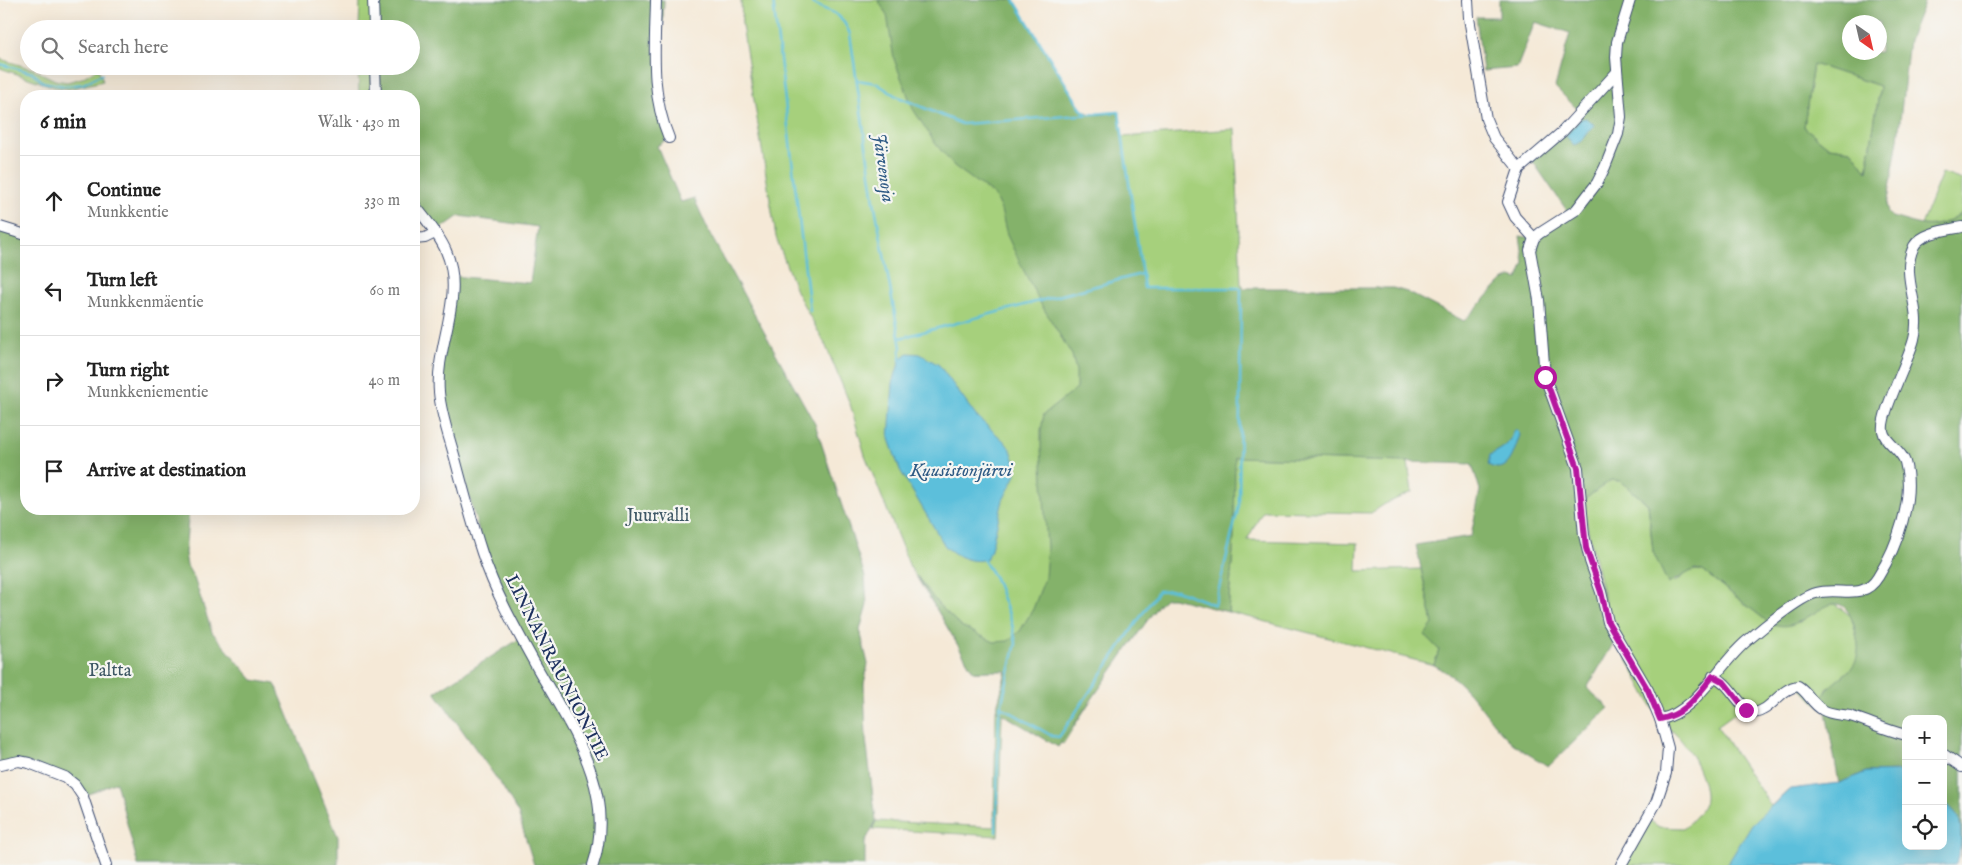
<!DOCTYPE html>
<html lang="en">
<head>
<meta charset="utf-8">
<style>
  :root { --surface:#fff; --page:#f6f6f6; --text:#222; --muted:#767676; --line:#e0e0e0 }
  body { margin:0; font-family:"IM FELL English",serif; background:var(--page); color:var(--text) }
  .controls { position:absolute; right:15px; bottom:15px; display:grid; overflow:hidden; border-radius:10px; box-shadow:0 5px 20px #0002 }
  .controls button { width:45px; height:45px; display:grid; place-items:center; padding:0; border:0; border-bottom:1px solid var(--line); background:var(--surface); color:var(--text); font:25px sans-serif }
  .compass { position:absolute; left:1842px; top:15px; width:45px; height:45px; border-radius:50%; background:var(--surface); box-shadow:0 5px 20px #0002; rotate:146deg }
  .stop { position:absolute; width:15px; height:15px; margin:-11px; border:4px solid #b5179e; border-radius:50%; background:#fff }
  .stop.end { background:#b5179e; border-color:#fff; box-shadow:0 1px 5px #0008 }
  .list { margin:0; padding:0; list-style:none }
  h2 { display:flex; justify-content:space-between; align-items:center; height:65px; margin:0; padding:0 20px; font-size:21px }
  h2 small { font-size:16px; font-weight:400; color:var(--muted) }
  .list li { display:grid; grid-template-columns:32px 1fr auto; gap:15px; align-items:center; box-sizing:border-box; height:90px; padding:0 20px; border-top:1px solid var(--line) }
  .list b { display:block; font-size:19px; white-space:nowrap }
  .list p { margin:0; font-size:16px; white-space:nowrap; color:var(--muted) }
  .list em { font-size:16px; font-style:normal; color:var(--muted) }
  .icon { flex:none; width:28px; height:28px; fill:none; stroke:currentColor; stroke-width:2; stroke-linecap:round; stroke-linejoin:round }
  .map { position:relative; flex:none; width:1962px; height:865px; overflow:hidden }
  .search { position:absolute; background:var(--surface); box-shadow:0 5px 20px #0002; left:20px; top:20px; width:400px; height:55px; display:flex; align-items:center; gap:12px; box-sizing:border-box; padding:0 18px; border-radius:28px; color:var(--muted); font-size:19px }
  .panel { position:absolute; background:var(--surface); box-shadow:0 5px 20px #0002; left:20px; top:90px; width:400px; height:425px; border-radius:20px }
  .map>svg:first-child { display:block }
  .green { fill:#a6d07b; stroke:#60806c }
  .forest { fill:#84b26b; stroke:#507064; fill-rule:evenodd }
  .water { fill:#5cbfdb; stroke:#3c779c }
  .lines { fill:none; stroke-linecap:round; stroke-linejoin:round }
  .stream { stroke:#5cbfdb; stroke-width:2.5 }
  .minor-casing { stroke:#3c4b70; stroke-width:12 }
  .minor { stroke:#fff; stroke-width:10 }
  .route { stroke:#b5179e; stroke-width:6 }
  .labels { text-anchor:middle; dominant-baseline:central; stroke-width:4.5; stroke-linejoin:round; paint-order:stroke }
  .park-label { font-size:18px; fill:#3e5765; stroke:#f6f6f2 }
  .street-label { font-size:18px; fill:#1b2f5e; stroke:#f6f6f2 }
  .water-label { font-size:19px; font-style:italic; fill:#2e5a84; stroke:#f6f6f2 }
</style>
</head>
<body>
<div class="map">
<svg width="1962" height="865" viewBox="0 0 1962 865">
  <rect width="100%" height="100%" fill="#f6f6f2"/>
  <filter id="ink" filterUnits="userSpaceOnUse"><feTurbulence type="fractalNoise" baseFrequency=".02" numOctaves="2"/><feDisplacementMap in="SourceGraphic" scale="10" xChannelSelector="R" yChannelSelector="G"/><feConvolveMatrix kernelMatrix="1 2 1 2 8 2 1 2 1" color-interpolation-filters="sRGB"/></filter>
  <filter id="wash" filterUnits="userSpaceOnUse"><feTurbulence type="fractalNoise" baseFrequency=".0096" numOctaves="4" result="noise"/><feDisplacementMap in="SourceGraphic" scale="20" xChannelSelector="R" yChannelSelector="G"/><feGaussianBlur stdDeviation="1.12" result="paint"/><feColorMatrix in="noise" values="0 0 0 0 0 0 0 0 0 0 0 0 0 0 0 0 0 1.4 0 .05"/><feComposite in="paint" operator="in"/></filter>
  <g filter="url(#wash)">
    <rect width="100%" height="100%" fill="#f5e9d7"/>
    <!-- green -->
    <g class="green">
      <polygon points="360,0 373,0 374,29 359,29"/>
      <path d="M 741,0 L 1012,0 L 1081,109 C 1091,118 1106,113 1119,112 L 1122,137 L 1235,129 L 1241,285 L 1243,285 L 1243,457 L 1408,462 L 1412,492 L 1385,504 L 1371,513 L 1263,511 L 1247,540 L 1358,543 L 1357,571 L 1421,569 L 1439,650 L 1434,665 L 1228,612 L 1233,550 L 1163,587 L 1063,744 L 998,707 L 1006,669 L 976,672 L 910,567 L 865,455 L 850,404 L 825,344 L 796,291 L 776,237 L 742,25 Z"/>
      <polygon points="0,59 33,69 55,80 67,82 82,78 98,68 103,81 69,89 54,87 0,68"/>
      <polygon points="1813,64 1880,86 1867,171 1851,150 1829,147 1804,127"/>
      <polygon points="358,66 375,66 376,96 359,96"/>
      <path d="M 1942,173 L 1962,180 L 1962,213 C 1948,222 1938,227 1921,225 Z"/>
      <path d="M 1611,480 L 1620,481 L 1648,504 L 1653,552 L 1675,582 C 1685,574 1691,568 1703,571 L 1768,622 L 1800,622 L 1827,604 L 1835,604 L 1851,616 L 1860,648 L 1859,658 L 1853,667 L 1827,689 L 1821,707 L 1798,686 L 1765,709 L 1732,692 L 1739,710 L 1717,726 L 1771,806 L 1790,789 L 1747,865 L 1621,865 L 1648,819 L 1659,827 L 1683,828 C 1691,822 1700,814 1704,804 C 1711,784 1684,732 1662,725 L 1612,631 L 1581,501 Z"/>
      <polygon points="996,710 1002,714 998,836 873,829 876,821 994,827"/>
    </g>
    <!-- forest -->
    <g class="forest">
      <polygon points="373,0 664,0 661,63 663,85 655,82 669,138 657,146 681,202 694,198 710,234 815,424 865,576 867,605 860,630 868,664 864,684 866,739 876,821 865,842 865,865 534,865 518,813 502,786 435,692 521,638 498,597 439,392 452,276 530,283 538,227 459,216 435,233 414,204 414,96 376,96 375,66 411,66 411,29 374,29"/>
      <path d="M 878,0 L 1014,0 L 1081,109 C 1091,118 1106,113 1119,112 L 1144,288 L 1393,288 L 1407,292 L 1464,321 L 1501,282 L 1511,277 L 1518,279 L 1524,263 L 1520,236 L 1534,238 L 1570,215 L 1531,159 L 1580,112 L 1555,87 L 1570,33 L 1535,22 L 1517,68 L 1483,71 L 1476,17 L 1499,17 L 1499,0 L 1925,0 L 1909,40 L 1898,139 L 1887,206 L 1888,213 L 1892,217 C 1925,226 1932,232 1962,213 L 1962,857 L 1959,818 L 1943,799 L 1943,719 L 1906,719 L 1906,771 L 1866,772 L 1839,783 L 1826,712 L 1821,707 C 1826,670 1868,681 1856,633 C 1843,577 1818,618 1790,625 C 1782,627 1776,625 1768,622 L 1703,571 L 1695,569 L 1668,584 L 1653,552 L 1648,504 L 1620,481 L 1611,480 L 1581,502 L 1584,535 L 1616,639 L 1587,688 L 1609,708 L 1549,766 C 1535,758 1519,750 1507,738 C 1481,712 1469,683 1434,665 L 1439,650 L 1425,635 L 1433,624 L 1416,545 L 1471,536 L 1480,490 L 1472,464 L 1235,457 L 1234,539 L 1228,612 L 1173,598 L 1166,598 L 1159,604 L 1058,747 L 996,710 L 1007,671 L 973,671 L 917,576 L 938,604 L 961,626 L 994,642 L 1008,641 L 1020,631 L 1033,609 L 1045,578 L 1047,548 L 1041,448 L 1041,430 L 1044,414 L 1076,389 L 1076,371 L 1072,355 L 1039,301 L 1019,261 L 1007,235 L 1001,210 L 994,195 L 954,166 L 935,143 L 913,109 L 894,59 L 887,15 ZM 1850,22 L 1880,22 L 1880,52 L 1850,52 ZM 1813,64 L 1880,86 L 1867,171 L 1851,150 L 1829,147 L 1804,127 Z"/>
      <polygon points="0,231 26,235 26,509 189,509 185,553 187,566 194,578 212,632 253,680 275,684 277,688 338,837 338,865 138,865 116,782 83,797 75,785 29,763 0,765"/>
    </g>
    <!-- water -->
    <g class="water">
      <polygon points="1586,118 1594,125 1582,141 1574,145 1566,136 1581,119"/>
      <path d="M 908,353 L 920,354 L 939,365 L 976,416 L 1004,441 L 1011,450 L 1015,462 L 1016,475 L 1003,500 L 990,553 L 986,559 C 971,564 956,556 945,546 L 900,470 L 889,439 L 893,383 L 900,360 Z"/>
      <path d="M 1517,430 L 1520,435 C 1514,450 1510,477 1488,465 L 1490,455 C 1500,450 1512,444 1513,432 Z"/>
      <path d="M 1906,771 L 1906,846 L 1943,846 L 1943,799 C 1947,805 1956,812 1959,818 C 1962,830 1962,853 1955,865 L 1727,865 L 1752,824 L 1790,789 L 1839,783 L 1866,772 Z"/>
    </g>
    <g class="lines">
      <!-- stream -->
      <g class="stream">
        <polyline points="773,0 810,311"/>
        <path d="M 809,0 C 826,15 838,5 850,34 L 874,201 L 901,347 L 900,360"/>
        <polyline points="1014,0 1081,109 1086,113"/>
        <polyline points="0,64 33,73 43,82 65,86 83,84 102,74"/>
        <polyline points="857,80 876,83 896,96 962,124 1119,112 1144,288 1241,288 1239,505 1215,605 1176,590 1158,591 1059,737 1052,736 1000,706"/>
        <polyline points="900,338 1141,274"/>
        <polyline points="983,559 995,578 1011,620 1016,643 999,715 996,832"/>
      </g>
    </g>
  </g>
  <g filter="url(#ink)">
    <g class="lines">
      <!-- minor casing -->
      <g class="minor-casing">
        <g id="minor">
          <polyline points="373,0 374,29"/>
          <path d="M 656,0 C 655,48 650,93 669,138"/>
          <polyline points="1468,0 1469,18 1486,119 1494,138 1519,169"/>
          <polyline points="375,66 376,96"/>
          <path d="M 414,204 C 425,219 439,234 446,251 C 466,296 435,345 439,392 C 441,416 450,439 456,462 C 464,492 472,523 482,553 C 495,592 514,626 534,662 C 569,725 618,789 593,865"/>
          <polyline points="0,227 26,235"/>
          <polyline points="1534,238 1515,217 1508,202 1519,169 1562,132 1617,72"/>
          <polyline points="414,239 425,238 435,233"/>
          <path d="M 1713,676 C 1731,683 1736,704 1753,713 C 1772,711 1780,688 1798,686 C 1808,692 1812,704 1823,710 C 1831,715 1841,714 1850,716 C 1869,722 1886,730 1906,735"/>
          <path d="M 1660,719 C 1696,713 1720,662 1748,640 C 1762,628 1800,597 1816,593 C 1839,586 1863,602 1878,577 C 1897,547 1915,498 1905,462 C 1901,449 1885,443 1883,431 C 1880,414 1909,360 1914,339 C 1923,307 1899,277 1914,246 C 1922,232 1948,230 1962,227"/>
          <polyline points="1943,754 1962,767"/>
          <polyline points="0,765 19,761 29,763 65,777 75,785 83,797 106,865"/>
          <polyline points="1621,865 1656,803 1666,773 1668,748 1660,719 1648,690 1608,622 1601,592 1590,561 1584,535 1578,468 1545,377 1539,300 1530,250 1534,238 1540,233 1576,210 1597,183 1605,167 1618,134 1621,117 1616,57 1617,42 1630,0"/>
        </g>
      </g>
      <!-- minor -->
      <use href="#minor" class="minor"/>
    </g>
  </g>
  <g class="lines" filter="url(#ink)">
    <!-- route -->
    <path class="route" d="M 1545,377 L 1578,468 L 1586,548 L 1601,592 L 1608,622 L 1648,690 L 1660,719 C 1686,715 1698,694 1713,676 L 1724,682 L 1746,710"/>
  </g>
  <g class="labels">
    <!-- park labels -->
    <g class="park-label">
      <text x="658" y="516">Juurvalli</text>
      <text x="110" y="671">Paltta</text>
    </g>
    <!-- street labels -->
    <g class="street-label">
      <text transform="translate(556 668) rotate(63)">LINNANRAUNIONTIE</text>
    </g>
    <!-- water labels -->
    <g class="water-label">
      <text transform="translate(883 168) rotate(82)">Järvenoja</text>
      <text x="961" y="471">Kuusistonjärvi</text>
    </g>
  </g>
</svg>
<div class="controls">
<button>+</button>
<button>−</button>
<button><svg class="icon" aria-label="locate" viewBox="0 0 24 24"><circle cx="12" cy="12" r="6"/><path d="M12 2v4M12 18v4M2 12h4M18 12h4"/></svg></button>
</div>
<svg class="compass" viewBox="-18 -18 36 36"><path d="M0-13l5 13h-10z" fill="#e53935"/><path d="M0 13l5-13h-10z" fill="#767676"/></svg>
<div class="stop" style="left:1545px;top:377px"></div>
<div class="stop end" style="left:1746px;top:710px"></div>
<div class="search"><svg class="icon" aria-label="search" viewBox="0 0 24 24"><circle cx="10" cy="10" r="6"/><path d="M15 15l6 6"/></svg>Search here</div>
<section class="panel">
<h2>6 min<small>Walk · 430 m</small></h2>
<ul class="list">
<li><svg class="icon" aria-label="ahead" viewBox="0 0 24 24"><path d="M12 20V5M6 11l6-6 6 6"/></svg><div><b>Continue</b><p>Munkkentie</p></div><em>330 m</em></li>
<li><svg class="icon" aria-label="left" viewBox="0 0 24 24"><path d="M17 20v-9H6M10 6l-5 5 5 5"/></svg><div><b>Turn left</b><p>Munkkenmäentie</p></div><em>60 m</em></li>
<li><svg class="icon" aria-label="right" viewBox="0 0 24 24"><path d="M7 20v-9h11M14 6l5 5-5 5"/></svg><div><b>Turn right</b><p>Munkkeniementie</p></div><em>40 m</em></li>
<li><svg class="icon" aria-label="arrive" viewBox="0 0 24 24"><path d="M6 21V4h12l-3 4 3 4H6"/></svg><div><b>Arrive at destination</b></div></li>
</ul>
</section>
</div>
</body>
</html>
